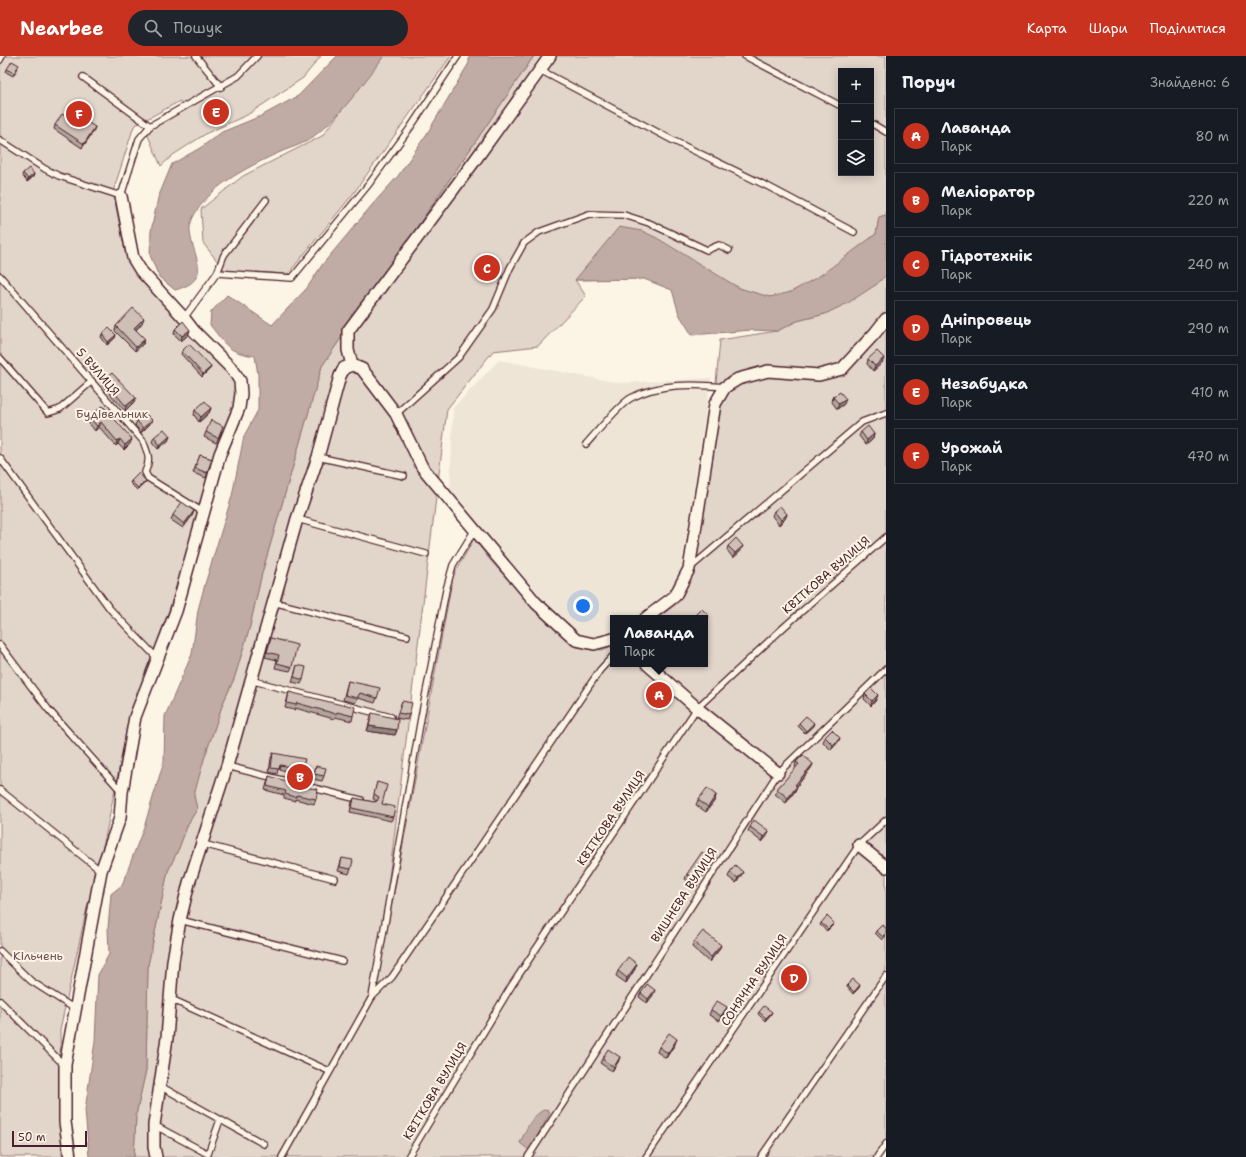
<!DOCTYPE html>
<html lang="uk">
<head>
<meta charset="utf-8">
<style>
  :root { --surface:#171b24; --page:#20242c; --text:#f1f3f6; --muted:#9ea1a6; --line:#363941; --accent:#c8321e }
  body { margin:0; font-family:"Shantell Sans",sans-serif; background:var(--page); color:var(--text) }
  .controls { position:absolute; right:12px; top:12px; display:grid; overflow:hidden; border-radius:0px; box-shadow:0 2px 10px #0003 }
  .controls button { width:36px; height:36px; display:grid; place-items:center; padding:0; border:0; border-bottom:1px solid var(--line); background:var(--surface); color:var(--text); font:20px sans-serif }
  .scale { position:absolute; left:12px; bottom:10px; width:75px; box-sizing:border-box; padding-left:4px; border:2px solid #4a1f2b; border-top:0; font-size:11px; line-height:14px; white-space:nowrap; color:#4a1f2b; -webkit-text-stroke:3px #fcf5e5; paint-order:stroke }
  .you { position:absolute; left:583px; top:550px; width:14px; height:14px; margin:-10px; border:3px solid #fff; border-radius:50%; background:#1a73e8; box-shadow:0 0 0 6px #1a73e833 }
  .badge { display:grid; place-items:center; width:26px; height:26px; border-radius:50%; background:var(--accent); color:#fff; font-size:13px; font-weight:700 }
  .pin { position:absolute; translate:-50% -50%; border:2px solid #fff; box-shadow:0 1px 4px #0006 }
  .popup { position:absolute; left:610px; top:559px; width:98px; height:52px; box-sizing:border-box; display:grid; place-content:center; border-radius:0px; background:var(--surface); filter:drop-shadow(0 1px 3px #0005); font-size:13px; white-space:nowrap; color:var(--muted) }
  .popup b { font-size:15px; color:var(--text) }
  .popup::after { content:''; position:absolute; left:50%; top:100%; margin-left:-8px; border:8px solid transparent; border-top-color:var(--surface) }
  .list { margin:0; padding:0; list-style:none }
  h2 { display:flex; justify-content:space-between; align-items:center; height:52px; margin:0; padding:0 16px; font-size:17px }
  h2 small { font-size:13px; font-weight:400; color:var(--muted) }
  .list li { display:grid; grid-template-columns:26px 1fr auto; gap:12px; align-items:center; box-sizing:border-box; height:56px; margin:0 8px 8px; padding:0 8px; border:1px solid var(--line); border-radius:0px }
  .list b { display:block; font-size:15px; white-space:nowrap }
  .list p { margin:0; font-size:13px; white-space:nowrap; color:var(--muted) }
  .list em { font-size:13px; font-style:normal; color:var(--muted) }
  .icon { flex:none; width:22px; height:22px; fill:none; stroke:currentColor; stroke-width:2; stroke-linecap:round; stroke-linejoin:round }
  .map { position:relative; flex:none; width:886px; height:1101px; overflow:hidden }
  header { display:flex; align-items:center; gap:24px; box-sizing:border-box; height:56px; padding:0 20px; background:var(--accent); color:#fff }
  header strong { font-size:19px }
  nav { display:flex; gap:22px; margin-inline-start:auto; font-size:14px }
  .search { width:280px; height:36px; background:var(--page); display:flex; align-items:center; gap:10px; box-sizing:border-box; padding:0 14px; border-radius:22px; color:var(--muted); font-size:15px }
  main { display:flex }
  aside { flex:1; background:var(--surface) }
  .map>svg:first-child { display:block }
  .built { fill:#eee5d7 }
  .green { fill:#e2d5ca; stroke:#967a7a; fill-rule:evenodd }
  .water { fill:#c0aca5; stroke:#917474 }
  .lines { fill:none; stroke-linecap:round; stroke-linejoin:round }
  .service-casing { stroke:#4a1f2b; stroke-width:8 }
  .minor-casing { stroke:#4a1f2b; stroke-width:14 }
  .service { stroke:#fcf5e5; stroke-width:5.5 }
  .minor { stroke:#fcf5e5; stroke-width:11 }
  .wall { fill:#b2a59d; stroke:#4a1f2b }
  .shaded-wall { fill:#918680; stroke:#4a1f2b }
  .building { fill:#cfc0b7; stroke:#4a1f2b }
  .labels { text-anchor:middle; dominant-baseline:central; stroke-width:4; stroke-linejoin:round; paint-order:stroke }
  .street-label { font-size:12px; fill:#4a1f2b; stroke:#fcf5e5 }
  .park-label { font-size:12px; fill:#704c53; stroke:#fcf5e5 }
</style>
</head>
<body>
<header>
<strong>Nearbee</strong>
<div class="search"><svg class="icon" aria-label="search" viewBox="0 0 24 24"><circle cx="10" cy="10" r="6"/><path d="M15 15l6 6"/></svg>Пошук</div>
<nav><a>Карта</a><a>Шари</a><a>Поділитися</a></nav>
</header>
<main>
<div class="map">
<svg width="886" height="1101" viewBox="0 0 886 1101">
  <rect width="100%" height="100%" fill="#fcf5e5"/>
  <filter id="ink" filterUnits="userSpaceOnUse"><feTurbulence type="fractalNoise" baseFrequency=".025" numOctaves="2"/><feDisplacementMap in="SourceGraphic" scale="8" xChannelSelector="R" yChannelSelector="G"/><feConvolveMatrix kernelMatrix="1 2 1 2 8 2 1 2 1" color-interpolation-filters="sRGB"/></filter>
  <g filter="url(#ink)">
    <!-- built -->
    <polygon class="built" points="499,304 619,327 711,322 680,520 665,541 636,562 613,562 613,577 609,579 594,584 580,580 538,542 450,439 453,352"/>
    <!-- green -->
    <g class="green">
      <polygon points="0,0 321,0 303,22 247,59 207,77 173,99 161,110 146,75 186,53 180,45 134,70 113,136 126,200 201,290 221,308 238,329 235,353 179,527 129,663 105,782 86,856 60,974 62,1101 0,1101"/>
      <polygon points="383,0 451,0 353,138 288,218 225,215 203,187 201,153 243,120 322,80"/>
      <path d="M 534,0 L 886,0 L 886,159 L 879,161 L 876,178 C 854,195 797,243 769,241 C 751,239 734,229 719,221 L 575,224 L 586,240 L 538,290 L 493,295 L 447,353 L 374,944 L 453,520 L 474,483 L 490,504 L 542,561 L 577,591 L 603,594 L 613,589 L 613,608 L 705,608 L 705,562 L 658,562 L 675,549 L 691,521 L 708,413 L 720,284 L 777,275 L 797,265 L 825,258 L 877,228 L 886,219 L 886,1093 L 881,1101 L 134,1101 L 136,1059 L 146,1014 L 148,909 L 168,815 L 179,792 L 188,768 L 197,753 L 193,739 L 204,703 L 223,647 L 234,623 L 249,574 L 262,517 L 322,310 ZM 841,15 L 871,15 L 871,117 L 841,117 Z"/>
    </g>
    <!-- water -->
    <g class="water">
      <path d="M 337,0 L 384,0 C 361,30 339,64 307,85 C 298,90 286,93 276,98 C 258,106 225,123 212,137 C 203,146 189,161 190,175 C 192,201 215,223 175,234 L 159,221 L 150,199 L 151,175 L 158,142 L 172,108 L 200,92 L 222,76 L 261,60 L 298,40 Z"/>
      <path d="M 469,0 L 534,0 L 322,310 L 262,517 L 249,574 L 234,623 L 223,647 L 204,703 L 194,739 L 197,753 L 188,768 L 179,792 L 168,815 L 148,909 L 146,1014 L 136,1059 L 134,1101 L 89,1101 L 85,1054 L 95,985 L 98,919 L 109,898 L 108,872 L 111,838 L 122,829 L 145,768 L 164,705 L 165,660 L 192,598 L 198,554 L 205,528 L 232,440 L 244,380 L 258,354 L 258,319 L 255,300 C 227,296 227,290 210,269 L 211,256 L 227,239 L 272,269 L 307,232 L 322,209 L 372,149 L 398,120 L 428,76 L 469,7 Z"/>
      <polygon points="886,159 886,219 877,228 848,247 825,258 797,265 777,275 752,274 692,279 679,258 672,234 644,223 575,224 619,171 642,175 657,182 739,232 770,241 791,236 821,219 876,178 879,161"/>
      <path d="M 547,1053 L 550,1056 L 548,1061 L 529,1094 L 520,1087 C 526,1074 532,1057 547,1053 Z"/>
    </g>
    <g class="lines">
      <!-- service casing -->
      <g class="service-casing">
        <g id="service">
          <polyline points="196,0 221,31"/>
          <polyline points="745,0 841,50"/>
          <polyline points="0,4 2,0"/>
          <polyline points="540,14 674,85 769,131 854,176"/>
          <polyline points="83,21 150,70"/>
          <polyline points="871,67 886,76"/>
          <polyline points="0,84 45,113 59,120 121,140 139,83 150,70 238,20 257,0"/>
          <polyline points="217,217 292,222 369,128 410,72 458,0"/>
          <path d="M 0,220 L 143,385 C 148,397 151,404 145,416 L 148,422 L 203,456"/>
          <polyline points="184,262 217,217 224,199 266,144"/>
          <polyline points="0,302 48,357 60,353 92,325"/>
          <polyline points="396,358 459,301 493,253 510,212 524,187 539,176 589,158 624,159 649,167 707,194 719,189 729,194"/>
          <path d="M 586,388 C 595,378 621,347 631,342 C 659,327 694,328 725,331"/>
          <polyline points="318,401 404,420"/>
          <polyline points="0,402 110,553 157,602"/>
          <polyline points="297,463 426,498"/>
          <polyline points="690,512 862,366 886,357"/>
          <polyline points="273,546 407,580"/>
          <polyline points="0,589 48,653 122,736"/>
          <polyline points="250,624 391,661"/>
          <polyline points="227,710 361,744"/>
          <polyline points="0,734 101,815"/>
          <polyline points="203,788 335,823"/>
          <polyline points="180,864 342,905"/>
          <polyline points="0,895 31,925 75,953"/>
          <polyline points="372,941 392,921 600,614 613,600"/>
          <polyline points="171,943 329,1015"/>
          <polyline points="0,945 64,1009"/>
          <polyline points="160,1030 264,1088"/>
          <polyline points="154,1069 208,1098 220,1064"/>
          <polyline points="282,1101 372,941 421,662 446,534 453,509 474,475"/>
          <polyline points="408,1101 512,929 697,652 784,571 886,481"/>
          <polyline points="528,1101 778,717 886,613"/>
          <polyline points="646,1101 859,789 886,764"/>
          <polyline points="761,1101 886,920"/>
          <polyline points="877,1101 886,1088"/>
        </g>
      </g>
      <!-- minor casing -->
      <g class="minor-casing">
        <g id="minor">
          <polyline points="352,309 348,294 348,275 473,107 550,0"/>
          <polyline points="646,562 675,540 689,513 715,348 725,331 738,323 768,315 819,319 842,313 875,277 886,263"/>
          <polyline points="647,608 697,652 778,717"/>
          <polyline points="859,789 886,811"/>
          <polyline points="70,1101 65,1066 65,1009 101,815 120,762 122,736 135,661 176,555 220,398 239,352 241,338 240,325 233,314 194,275 184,262 141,215 133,202 121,140"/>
          <polyline points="156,1101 154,1091 154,1069 167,982 173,905 180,864 189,827 227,710 297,463 318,401 340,320 344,312 352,309 362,313 396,358 422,411 536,547 576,584 594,588 613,583"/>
        </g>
      </g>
      <!-- service -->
      <use href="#service" class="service"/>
      <!-- minor -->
      <use href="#minor" class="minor"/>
    </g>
    <!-- wall -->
    <g class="wall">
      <polygon points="18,12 13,20 6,16 7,13"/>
      <polygon points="74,66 95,71 93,76 82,92 54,73 55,69"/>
      <polygon points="23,117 34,118 33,121 27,126 22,119"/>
      <polygon points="142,267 136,274 145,283 143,288 135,295 115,275 116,270"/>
      <polygon points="175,273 190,274 188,279 181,285 174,278"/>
      <polygon points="102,278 116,279 115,282 107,289 101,281"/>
      <polygon points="182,295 211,311 210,313 202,321 181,298"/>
      <polygon points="884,302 882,307 873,315 867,308 868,303"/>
      <polygon points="104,324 134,346 125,355 102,329"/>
      <polygon points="833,341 844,348 837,353 832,346"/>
      <polygon points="103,350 130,388 124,394 118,388 116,390 99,371 95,375 87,365 89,361"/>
      <polygon points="211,352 209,357 199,366 194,359 195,354"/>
      <polygon points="152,364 150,368 141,377 135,369 137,365"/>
      <polygon points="222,375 216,387 204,381 206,376"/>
      <polygon points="861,376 874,378 873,383 866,389 859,380"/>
      <polygon points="170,380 168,385 158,393 152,386 154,381"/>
      <polygon points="200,399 212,403 206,422 193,417"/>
      <polygon points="131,425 146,425 145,427 137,434 130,427"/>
      <polygon points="194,455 192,460 183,472 171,464 173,459"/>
      <polygon points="774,455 787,458 785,463 779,469 772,460"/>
      <polygon points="728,490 741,495 733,502 727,494"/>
      <polygon points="271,582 292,611 290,615 275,612 277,604 265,601"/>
      <polygon points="297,609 303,624 301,628 292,626"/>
      <polygon points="348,625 377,642 375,647 358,642 355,647 343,644"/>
      <polygon points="289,636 353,660 352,665 335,661 334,663 295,652 295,654 285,652"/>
      <polygon points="865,638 876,644 871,650 864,643"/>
      <polygon points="402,645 409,659 407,664 396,662"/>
      <polygon points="372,657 397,674 395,679 367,675"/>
      <polygon points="799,667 813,670 805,677 798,670"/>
      <polygon points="825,681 840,682 838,686 831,694 823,686"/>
      <polygon points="273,697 302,713 300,718 278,713 277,718 269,716 271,702"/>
      <polygon points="796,706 813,708 811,712 797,730 795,735 786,747 775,738 777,733 796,712 795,711"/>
      <polygon points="316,710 324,720 322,725 313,723"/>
      <polygon points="269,720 316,743 314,748 295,743 295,745 284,742 284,739 265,734"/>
      <polygon points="377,726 382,748 393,761 391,765 350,756 352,746 354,742 374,746 377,745 373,743"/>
      <polygon points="716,739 715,744 706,756 696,749 698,744"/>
      <polygon points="750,771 767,780 762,786 748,775"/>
      <polygon points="342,802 351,813 349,818 338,815"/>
      <polygon points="710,809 696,831 685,823 687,818"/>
      <polygon points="730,816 741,820 736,827 728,821"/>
      <polygon points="821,867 833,869 827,875 820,869"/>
      <polygon points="876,875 886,880 882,884 875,877"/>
      <polygon points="694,886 719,894 709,906 692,891"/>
      <polygon points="635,913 626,927 616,920 618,915"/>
      <polygon points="847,929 859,932 853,938 847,931"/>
      <polygon points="641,937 653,939 647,947 639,941"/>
      <polygon points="711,954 725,956 719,965 709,959"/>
      <polygon points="759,956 771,958 765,965 758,958"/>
      <polygon points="675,988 666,1002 657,996 659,991"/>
      <polygon points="620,1001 618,1006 612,1015 600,1007 602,1003"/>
    </g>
    <!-- shaded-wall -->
    <g class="shaded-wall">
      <polygon points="95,71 93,76 82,92 84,88"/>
      <polygon points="34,118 33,121 27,126 28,123"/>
      <polygon points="144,262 142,267 133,277 134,272"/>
      <polygon points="190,274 188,279 181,285 182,280"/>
      <polygon points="116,279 115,282 107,289 108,286"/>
      <polygon points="145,283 143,288 135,295 136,291"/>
      <polygon points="884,302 882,307 873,315 875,310"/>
      <polygon points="211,311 210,313 202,321 203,318"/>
      <polygon points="136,342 134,346 125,355 126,350"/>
      <polygon points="846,343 844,348 837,353 839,348"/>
      <polygon points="211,352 209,357 199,366 201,361"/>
      <polygon points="152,364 150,368 141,377 143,372"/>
      <polygon points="101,366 99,371 95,375 97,370"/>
      <polygon points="874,378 873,383 866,389 867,384"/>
      <polygon points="170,380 168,385 158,393 160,389"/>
      <polygon points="120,383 118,388 116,390 117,385"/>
      <polygon points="132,383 130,388 124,394 125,389"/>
      <polygon points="146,425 145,427 137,434 138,432"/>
      <polygon points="194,455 192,460 183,472 184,468"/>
      <polygon points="787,458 785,463 779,469 781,464"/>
      <polygon points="743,490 741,495 733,502 735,497"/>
      <polygon points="709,560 707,565 705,567 705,564"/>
      <polygon points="878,639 876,644 871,650 872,645"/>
      <polygon points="814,667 813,670 805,677 806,675"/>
      <polygon points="369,670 397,674 395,679 367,675"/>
      <polygon points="840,682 838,686 831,694 833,689"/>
      <polygon points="813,708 811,712 794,734 795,729"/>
      <polygon points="797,730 795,735 786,747 788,742"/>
      <polygon points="716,739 715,744 706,756 708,751"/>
      <polygon points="769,775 767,780 762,786 764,781"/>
      <polygon points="712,804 710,809 696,831 697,826"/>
      <polygon points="743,816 741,820 736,827 738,822"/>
      <polygon points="834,867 833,869 827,875 828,873"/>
      <polygon points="721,889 719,894 709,906 711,901"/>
      <polygon points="637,908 635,913 626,927 627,922"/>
      <polygon points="860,929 859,932 853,938 854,936"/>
      <polygon points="655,934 653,939 647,947 648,943"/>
      <polygon points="727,951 725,956 719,965 721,960"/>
      <polygon points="772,956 771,958 765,965 766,962"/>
      <polygon points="677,983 675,988 666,1002 668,997"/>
      <polygon points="620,1001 618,1006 612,1015 614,1011"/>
    </g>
    <!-- building -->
    <g class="building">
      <polygon points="12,5 19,9 14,17 7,13"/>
      <polygon points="62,58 74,66 78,60 95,71 84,88 55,69"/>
      <polygon points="29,112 34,118 28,123 23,117"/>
      <polygon points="133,252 144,262 134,272 145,283 136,291 116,270"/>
      <polygon points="183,265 190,274 182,280 175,273"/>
      <polygon points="109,272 116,279 108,286 102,278"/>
      <polygon points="189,288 211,311 203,318 182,295"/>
      <polygon points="877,295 884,302 875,310 868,303"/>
      <polygon points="112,317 136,342 126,350 104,324"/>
      <polygon points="840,336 846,343 839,348 833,341"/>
      <polygon points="205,345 211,352 201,361 195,354"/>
      <polygon points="103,350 132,383 125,389 120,383 117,385 101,366 97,370 89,361"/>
      <polygon points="145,357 152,364 143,372 137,365"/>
      <polygon points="211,364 223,370 218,382 206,376"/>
      <polygon points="868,370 874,378 867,384 861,376"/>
      <polygon points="164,373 170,380 160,389 154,381"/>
      <polygon points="200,399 212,403 207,417 195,412"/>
      <polygon points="139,417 146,425 138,432 131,425"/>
      <polygon points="182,446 194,455 184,468 173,459"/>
      <polygon points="780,450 787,458 781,464 774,455"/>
      <polygon points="736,482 743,490 735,497 728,490"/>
      <polygon points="702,553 709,560 705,564 705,562 693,562"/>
      <polygon points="271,582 297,589 292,611 277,607 279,599 267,596"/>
      <polygon points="297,609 306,611 303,624 294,621"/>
      <polygon points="348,625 380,632 377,642 360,637 357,642 345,639"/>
      <polygon points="871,632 878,639 872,645 865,638"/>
      <polygon points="289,636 342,649 343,648 355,651 353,660 337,656 336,658 297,647 296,649 287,647"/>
      <polygon points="402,645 412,647 409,659 398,657"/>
      <polygon points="372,657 398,663 397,674 369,670"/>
      <polygon points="806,660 814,667 806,675 799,667"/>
      <polygon points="832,674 840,682 833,689 825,681"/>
      <polygon points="273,697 305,703 302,713 280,709 279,713 271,712"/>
      <polygon points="803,699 813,708 795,729 797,730 788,742 777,733 799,708 796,706"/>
      <polygon points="316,710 326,712 324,720 314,718"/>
      <polygon points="269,720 310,732 318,733 316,743 297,739 296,741 285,738 286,735 267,730"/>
      <polygon points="377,726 387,729 382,748 395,751 393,761 352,752 354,742 374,746 377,745 379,741 374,738"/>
      <polygon points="707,732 716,739 708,751 698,744"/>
      <polygon points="754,764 769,775 764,781 750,771"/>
      <polygon points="702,796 712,804 697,826 687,818"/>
      <polygon points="342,802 353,804 351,813 340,811"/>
      <polygon points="735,809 743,816 738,822 730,816"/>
      <polygon points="827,860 834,867 828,873 821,867"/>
      <polygon points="882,869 886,872 886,878 883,881 876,875"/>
      <polygon points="703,875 721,889 711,901 694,886"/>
      <polygon points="628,901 637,908 627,922 618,915"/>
      <polygon points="853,923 860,929 854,936 847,929"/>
      <polygon points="647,928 655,934 648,943 641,937"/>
      <polygon points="717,945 727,951 721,960 711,954"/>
      <polygon points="764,950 772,956 766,962 759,956"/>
      <polygon points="669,977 677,983 668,997 659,991"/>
      <polygon points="608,993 620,1001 614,1011 602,1003"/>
    </g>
  </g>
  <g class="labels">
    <!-- street labels -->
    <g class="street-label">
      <text transform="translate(98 316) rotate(49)">5 ВУЛИЦЯ</text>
      <text transform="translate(826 519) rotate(-41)">КВІТКОВА ВУЛИЦЯ</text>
      <text transform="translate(611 762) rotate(-56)">КВІТКОВА ВУЛИЦЯ</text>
      <text transform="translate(684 839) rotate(-57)">ВИШНЕВА ВУЛИЦЯ</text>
      <text transform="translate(754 924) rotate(-56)">СОНЯЧНА ВУЛИЦЯ</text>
      <text transform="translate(435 1035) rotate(-59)">КВІТКОВА ВУЛИЦЯ</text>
    </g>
    <!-- park labels -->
    <g class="park-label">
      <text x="112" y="358">Будівельник</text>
      <text x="38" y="900">Кільчень</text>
    </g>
  </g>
</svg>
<div class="controls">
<button>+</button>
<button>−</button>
<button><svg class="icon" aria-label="layers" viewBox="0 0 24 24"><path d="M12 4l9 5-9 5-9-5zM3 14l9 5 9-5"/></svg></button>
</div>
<div class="scale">50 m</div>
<div class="you"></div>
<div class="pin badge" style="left:659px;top:639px">A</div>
<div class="popup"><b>Лаванда</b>Парк</div>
<div class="pin badge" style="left:300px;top:721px">B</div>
<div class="pin badge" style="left:487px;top:212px">C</div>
<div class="pin badge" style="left:794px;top:922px">D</div>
<div class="pin badge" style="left:216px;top:56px">E</div>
<div class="pin badge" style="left:79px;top:58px">F</div>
</div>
<aside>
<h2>Поруч<small>Знайдено: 6</small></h2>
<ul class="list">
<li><span class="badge">A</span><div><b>Лаванда</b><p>Парк</p></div><em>80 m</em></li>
<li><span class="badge">B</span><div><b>Меліоратор</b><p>Парк</p></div><em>220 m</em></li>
<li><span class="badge">C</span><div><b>Гідротехнік</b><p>Парк</p></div><em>240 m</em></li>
<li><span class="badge">D</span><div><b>Дніпровець</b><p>Парк</p></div><em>290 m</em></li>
<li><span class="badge">E</span><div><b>Незабудка</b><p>Парк</p></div><em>410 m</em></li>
<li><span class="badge">F</span><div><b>Урожай</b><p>Парк</p></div><em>470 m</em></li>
</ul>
</aside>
</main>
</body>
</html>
